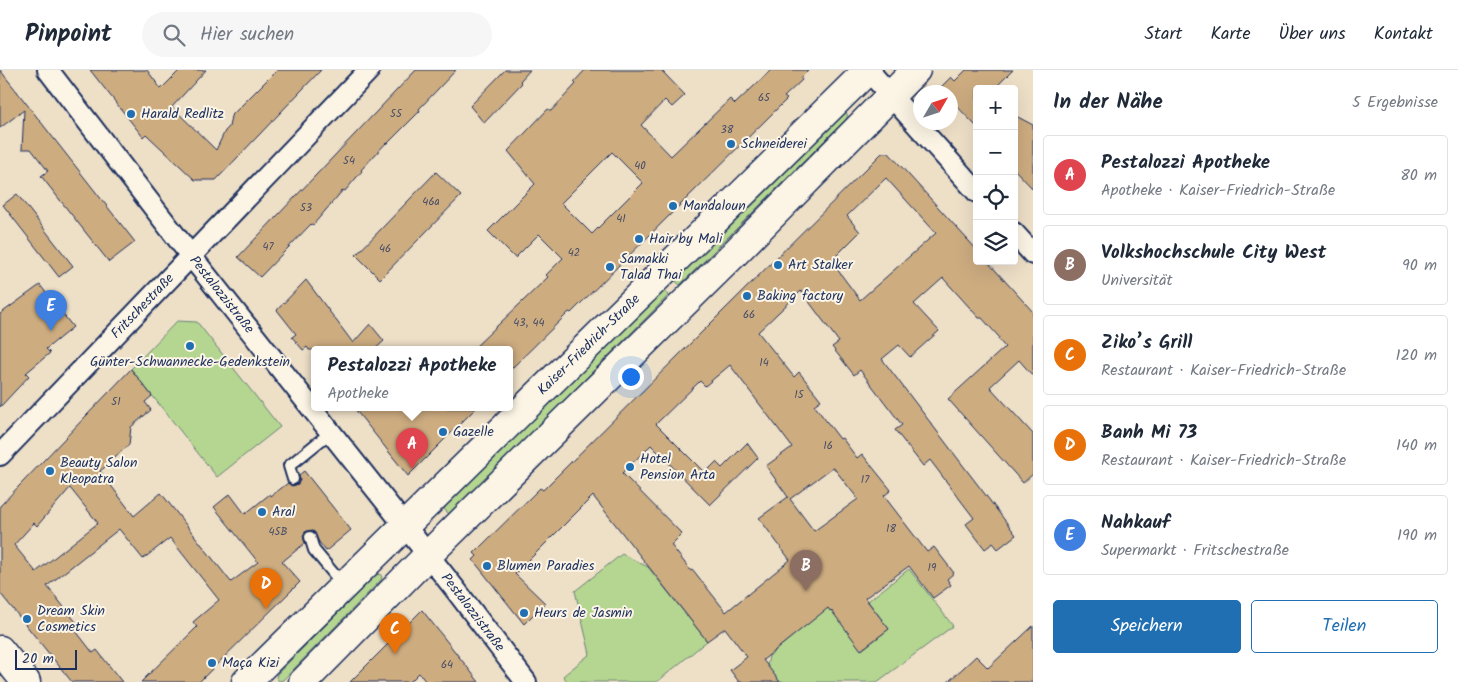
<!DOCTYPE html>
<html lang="de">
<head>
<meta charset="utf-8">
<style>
  :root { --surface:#fff; --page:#f6f6f7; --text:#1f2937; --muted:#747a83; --line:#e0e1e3; --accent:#1f6fb2 }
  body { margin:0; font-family:Kalam,sans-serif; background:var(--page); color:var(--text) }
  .controls { position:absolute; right:15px; top:15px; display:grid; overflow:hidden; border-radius:5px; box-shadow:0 5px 20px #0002 }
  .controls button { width:45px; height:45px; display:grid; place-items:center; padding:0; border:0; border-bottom:1px solid var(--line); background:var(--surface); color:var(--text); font:25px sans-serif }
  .compass { position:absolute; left:913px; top:15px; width:45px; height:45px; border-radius:50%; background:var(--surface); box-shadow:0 5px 20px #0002; rotate:51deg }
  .scale { position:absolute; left:15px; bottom:12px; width:62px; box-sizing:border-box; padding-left:5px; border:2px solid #1b2f5e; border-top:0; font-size:14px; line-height:18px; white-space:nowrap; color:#1b2f5e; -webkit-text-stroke:4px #fcf5e5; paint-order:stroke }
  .you { position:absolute; left:630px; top:306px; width:18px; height:18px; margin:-12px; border:4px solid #fff; border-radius:50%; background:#1a73e8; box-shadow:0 0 0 8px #1a73e833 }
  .badge { display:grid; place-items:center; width:32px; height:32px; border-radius:50%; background:var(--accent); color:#fff; font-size:16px; font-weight:700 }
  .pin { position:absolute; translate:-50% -41px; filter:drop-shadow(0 1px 2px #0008) }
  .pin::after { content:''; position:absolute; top:26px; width:18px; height:15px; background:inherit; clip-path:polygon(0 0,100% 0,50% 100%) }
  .popup { position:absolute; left:311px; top:276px; width:202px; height:65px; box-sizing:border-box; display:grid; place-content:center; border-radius:5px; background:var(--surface); filter:drop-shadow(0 1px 4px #0005); font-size:16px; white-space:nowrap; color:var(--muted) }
  .popup b { font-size:19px; color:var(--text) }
  .popup::after { content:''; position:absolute; left:50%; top:100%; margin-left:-10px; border:10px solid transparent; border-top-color:var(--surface) }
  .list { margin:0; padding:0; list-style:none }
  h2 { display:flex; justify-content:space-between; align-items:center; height:65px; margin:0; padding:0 20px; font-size:21px }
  h2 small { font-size:16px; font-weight:400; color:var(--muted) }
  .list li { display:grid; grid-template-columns:32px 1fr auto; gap:15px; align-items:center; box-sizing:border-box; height:80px; margin:0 10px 10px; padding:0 10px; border:1px solid var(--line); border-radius:5px }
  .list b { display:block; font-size:19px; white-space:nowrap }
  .list p { margin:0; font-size:16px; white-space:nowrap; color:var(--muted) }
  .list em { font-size:16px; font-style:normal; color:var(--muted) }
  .actions { display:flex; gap:10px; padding:15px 20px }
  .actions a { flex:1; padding:11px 0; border:1px solid var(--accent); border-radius:5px; text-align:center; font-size:18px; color:var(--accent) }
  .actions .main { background:var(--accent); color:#fff }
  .icon { flex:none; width:28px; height:28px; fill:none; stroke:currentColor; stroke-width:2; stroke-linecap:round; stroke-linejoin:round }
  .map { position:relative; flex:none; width:1033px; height:612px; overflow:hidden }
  header { display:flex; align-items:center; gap:30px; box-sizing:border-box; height:70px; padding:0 25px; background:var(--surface); border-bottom:1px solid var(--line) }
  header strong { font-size:24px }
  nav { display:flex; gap:28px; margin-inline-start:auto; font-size:18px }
  .search { width:350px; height:45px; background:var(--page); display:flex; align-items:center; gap:12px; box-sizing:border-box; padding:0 18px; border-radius:28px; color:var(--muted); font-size:19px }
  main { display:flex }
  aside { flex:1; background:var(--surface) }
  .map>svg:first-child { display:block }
  .green { fill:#b5d690; stroke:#688277 }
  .building { fill:#cdac80; stroke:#1b2f5e; fill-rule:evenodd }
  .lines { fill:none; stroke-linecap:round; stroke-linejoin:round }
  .lane-casing { stroke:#1b2f5e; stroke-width:14 }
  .street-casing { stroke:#1b2f5e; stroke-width:24 }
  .secondary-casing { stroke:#1b2f5e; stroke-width:31 }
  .lane { stroke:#fcf5e5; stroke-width:10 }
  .street { stroke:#fcf5e5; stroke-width:20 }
  .secondary { stroke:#fcf5e5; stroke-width:28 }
  .poi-dot { fill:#1f6fb2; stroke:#fcf5e5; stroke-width:2 }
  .labels { text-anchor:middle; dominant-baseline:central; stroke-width:4; stroke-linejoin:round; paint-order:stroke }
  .number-label { font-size:11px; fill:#484e66 }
  .poi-label { font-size:14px; fill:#1b2f5e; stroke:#fcf5e5; text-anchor:start }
  .street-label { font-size:14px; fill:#1b2f5e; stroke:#fcf5e5 }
</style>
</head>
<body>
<header>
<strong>Pinpoint</strong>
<div class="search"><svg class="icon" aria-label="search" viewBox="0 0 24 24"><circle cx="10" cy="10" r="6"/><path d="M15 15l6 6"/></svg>Hier suchen</div>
<nav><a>Start</a><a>Karte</a><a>Über uns</a><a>Kontakt</a></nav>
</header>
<main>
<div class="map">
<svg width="1033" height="612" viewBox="0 0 1033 612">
  <rect width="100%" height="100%" fill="#eedfc7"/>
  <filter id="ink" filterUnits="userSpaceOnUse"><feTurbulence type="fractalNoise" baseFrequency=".02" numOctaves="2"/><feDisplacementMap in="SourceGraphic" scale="10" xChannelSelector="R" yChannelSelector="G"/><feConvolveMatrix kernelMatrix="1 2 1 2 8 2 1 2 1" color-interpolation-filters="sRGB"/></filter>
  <g filter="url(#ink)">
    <!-- green -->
    <g class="green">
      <polygon points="843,41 848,45 846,49 680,215 674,210"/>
      <polygon points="663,220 669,225 451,444 449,444 444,439 446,436"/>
      <polygon points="177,251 197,252 280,357 217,407 131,299"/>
      <polygon points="622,484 648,497 707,571 657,612 568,612 563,606 590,584 575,521"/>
      <polygon points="909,499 953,556 877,612 780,612 767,596 769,586 827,537 839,534 862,580 889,559 868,531"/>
      <polygon points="380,504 382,507 381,510 283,610 279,611 276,608 277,604 376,505"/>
    </g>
    <!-- building -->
    <g class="building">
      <polygon points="0,0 135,172 109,192 41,106 48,101 31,79 22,79 24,40 0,58"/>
      <polygon points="90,0 147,0 161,19 180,0 206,0 172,37 216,80 225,61 229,57 231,46 277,0 321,0 216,110 195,110 146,64 143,67"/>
      <polygon points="416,0 456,0 419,39 420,41 387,74 386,73 361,100 362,101 345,121 343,120 313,155 311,154 260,207 238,187"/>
      <polygon points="505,0 530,0 520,11 522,13 484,53 470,36"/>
      <path d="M 585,0 L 661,0 L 685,25 L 672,37 L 665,30 L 641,55 L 671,86 L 730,29 L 735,34 L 771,0 L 809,0 L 801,8 L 802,10 L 784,27 L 787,29 L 571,243 L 569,242 L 510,300 L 510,280 L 472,280 L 548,207 L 546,205 L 563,188 L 539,164 L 515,188 L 488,161 L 535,114 L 508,81 L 548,39 L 551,41 L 576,14 L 574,12 ZM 612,82 L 643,113 L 592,164 L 561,133 Z"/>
      <polygon points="966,0 1013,0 994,19 977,19 977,57 950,29 950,22 942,22 939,19 951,7 955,11"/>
      <polygon points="1014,45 1033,55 1033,119 1014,99"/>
      <path d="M 882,83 L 889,83 L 977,180 L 977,191 L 987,191 L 1033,242 L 1033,306 L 1019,290 L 990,317 L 1033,364 L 1033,404 L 1023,413 L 948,329 L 1005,277 L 998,269 L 999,267 L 982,248 L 979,248 L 943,208 L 914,234 L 939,261 L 910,287 L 899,275 L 882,289 L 1016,465 L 998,479 L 993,473 L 985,479 L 966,454 L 974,448 L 930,390 L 923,396 L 895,360 L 902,355 L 860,300 L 854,305 L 832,277 L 839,272 L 801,221 L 758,262 L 794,307 L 799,302 L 821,330 L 814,335 L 840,369 L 842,368 L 857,388 L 862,384 L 891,420 L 884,426 L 927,482 L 934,477 L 954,503 L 947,509 L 951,515 L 933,528 L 909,496 L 865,528 L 889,559 L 861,580 L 831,540 L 830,541 L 828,538 L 763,590 L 780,612 L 739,612 L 730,600 L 747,587 L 725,558 L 707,571 L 593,426 L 515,504 L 545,533 L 524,554 L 473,490 L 477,486 L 474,483 L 540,418 L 543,420 ZM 886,108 L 936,163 L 860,230 L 831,191 L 860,162 L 847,146 ZM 730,295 L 792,377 L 766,396 L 788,427 L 759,448 L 790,490 L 726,542 L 693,500 L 691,501 L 671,475 L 682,464 L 622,403 L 651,375 L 710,435 L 758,388 L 747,373 L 722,398 L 716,392 L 705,403 L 656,354 L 700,311 L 705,316 ZM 833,397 L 858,429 L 814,461 L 790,429 Z"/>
      <polygon points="436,102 461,126 380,209 356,185"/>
      <polygon points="17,124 73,196 59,207 3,135"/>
      <polygon points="306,210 353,273 370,254 384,271 374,280 309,280 307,277 303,280 292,267 296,264 277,240"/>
      <polygon points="40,215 73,257 46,279 50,283 26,303 29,306 0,337 0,244"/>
      <path d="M 131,299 L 152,326 L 145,332 L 151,340 L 131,357 L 129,375 L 110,391 L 110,393 L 100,401 L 134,446 L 161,423 L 231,512 L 258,492 L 214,437 L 230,424 L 245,444 L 270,424 L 271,426 L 288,413 L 292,416 L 298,414 L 300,410 L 299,405 L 304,401 L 351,460 L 326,481 L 319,472 L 314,462 L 311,460 L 305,462 L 303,466 L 305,473 L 282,492 L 300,512 L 199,612 L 141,612 L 197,557 L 193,552 L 219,530 L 170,468 L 143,489 L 119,459 L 47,516 L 76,552 L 72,556 L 93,583 L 97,580 L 122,612 L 72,612 L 0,523 L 0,436 ZM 70,418 L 98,453 L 36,502 L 14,475 L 34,453 L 37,456 Z"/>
      <polygon points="354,338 476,338 408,406"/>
      <polygon points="422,540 479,612 426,612 419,603 410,612 350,612"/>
      <polygon points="1033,556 1033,612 948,612 976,586 988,598"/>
    </g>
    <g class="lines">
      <!-- lane casing -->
      <g class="lane-casing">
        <g id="lane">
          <polyline points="293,409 289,396 331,362"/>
          <polyline points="310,467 314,480 343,515"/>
        </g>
      </g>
      <!-- street casing -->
      <g class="street-casing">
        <g id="street">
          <path id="s1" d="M 48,0 L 191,186 L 455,519 L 526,612"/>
          <polyline points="868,0 977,122"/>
          <polyline points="1014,163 1033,184"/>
          <path id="s2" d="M 0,385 L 369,0"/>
        </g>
      </g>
      <!-- secondary casing -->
      <g class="secondary-casing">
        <g id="secondary">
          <polyline points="0,580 26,612"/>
          <path id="s3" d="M 246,612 L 868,0"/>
          <polyline points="303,612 428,485 733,185 916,0"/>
        </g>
      </g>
      <!-- lane -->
      <use href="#lane" class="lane"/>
      <!-- street -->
      <use href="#street" class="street"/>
      <!-- secondary -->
      <use href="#secondary" class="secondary"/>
    </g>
  </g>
  <!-- markers -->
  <g class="poi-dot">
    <circle cx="131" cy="44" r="5"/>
    <circle cx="731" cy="74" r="5"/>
    <circle cx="673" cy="136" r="5"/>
    <circle cx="639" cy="169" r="5"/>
    <circle cx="778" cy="195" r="5"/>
    <circle cx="610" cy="197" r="5"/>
    <circle cx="747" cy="226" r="5"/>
    <circle cx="190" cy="276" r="5"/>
    <circle cx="443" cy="362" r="5"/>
    <circle cx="630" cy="397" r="5"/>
    <circle cx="50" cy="401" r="5"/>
    <circle cx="262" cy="442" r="5"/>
    <circle cx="487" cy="496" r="5"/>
    <circle cx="524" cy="543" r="5"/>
    <circle cx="27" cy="549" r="5"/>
    <circle cx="212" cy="593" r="5"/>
  </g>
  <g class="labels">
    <!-- number labels -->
    <g class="number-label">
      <text x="764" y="28">65</text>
      <text x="396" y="44">55</text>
      <text x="727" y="60">38</text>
      <text x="349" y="91">54</text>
      <text x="640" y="96">40</text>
      <text x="431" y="132">46a</text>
      <text x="306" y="138">53</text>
      <text x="621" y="149">41</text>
      <text x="268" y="177">47</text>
      <text x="385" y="179">46</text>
      <text x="574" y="183">42</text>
      <text x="749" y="245">66</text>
      <text x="529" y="253">43, 44</text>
      <text x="764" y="293">14</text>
      <text x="799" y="325">15</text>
      <text x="116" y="332">51</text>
      <text x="828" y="376">16</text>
      <text x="865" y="410">17</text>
      <text x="891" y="459">18</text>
      <text x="278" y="462">45B</text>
      <text x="932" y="498">19</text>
      <text x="447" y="595">64</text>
    </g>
    <!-- poi labels -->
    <g class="poi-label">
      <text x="141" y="44">Harald Redlitz</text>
      <text x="741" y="74">Schneiderei</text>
      <text x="683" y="136">Mandaloun</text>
      <text x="649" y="169">Hair by Mali</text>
      <text x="620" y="189">Samakki<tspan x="620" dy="16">Talad Thai</tspan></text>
      <text x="788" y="195">Art Stalker</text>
      <text x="757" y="226">Baking factory</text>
      <text x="190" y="292" text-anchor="middle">Günter-Schwannecke-Gedenkstein</text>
      <text x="453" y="362">Gazelle</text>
      <text x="640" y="389">Hotel<tspan x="640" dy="16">Pension Arta</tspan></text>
      <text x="60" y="393">Beauty Salon<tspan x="60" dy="16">Kleopatra</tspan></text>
      <text x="272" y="442">Aral</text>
      <text x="497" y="496">Blumen Paradies</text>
      <text x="37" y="541">Dream Skin<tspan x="37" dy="16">Cosmetics</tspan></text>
      <text x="534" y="543">Heurs de Jasmin</text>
      <text x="222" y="593">Maça Kizi</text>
    </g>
    <!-- street labels -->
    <g class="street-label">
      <text stroke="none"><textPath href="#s1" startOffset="284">Pestalozzistraße</textPath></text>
      <text stroke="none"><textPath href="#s2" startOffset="206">Fritschestraße</textPath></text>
      <text stroke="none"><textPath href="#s3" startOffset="481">Kaiser-Friedrich-Straße</textPath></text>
      <text stroke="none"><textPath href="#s1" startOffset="689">Pestalozzistraße</textPath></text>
    </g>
  </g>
</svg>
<div class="controls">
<button>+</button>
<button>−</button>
<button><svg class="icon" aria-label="locate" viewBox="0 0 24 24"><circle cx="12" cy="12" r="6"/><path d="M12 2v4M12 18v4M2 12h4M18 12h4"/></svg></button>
<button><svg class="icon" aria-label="layers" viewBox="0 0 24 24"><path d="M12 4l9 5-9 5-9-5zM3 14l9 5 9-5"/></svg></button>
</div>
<svg class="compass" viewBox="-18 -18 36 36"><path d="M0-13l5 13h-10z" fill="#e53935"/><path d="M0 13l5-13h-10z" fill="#747a83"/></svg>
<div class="scale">20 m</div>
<div class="you"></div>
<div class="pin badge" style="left:412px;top:399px;background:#e0444e">A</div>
<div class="popup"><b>Pestalozzi Apotheke</b>Apotheke</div>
<div class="pin badge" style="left:806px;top:521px;background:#8d6e63">B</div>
<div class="pin badge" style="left:395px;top:584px;background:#e8710a">C</div>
<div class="pin badge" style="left:266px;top:539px;background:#e8710a">D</div>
<div class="pin badge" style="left:51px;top:261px;background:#3f7fe0">E</div>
</div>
<aside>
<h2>In der Nähe<small>5 Ergebnisse</small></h2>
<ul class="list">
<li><span class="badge" style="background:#e0444e">A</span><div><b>Pestalozzi Apotheke</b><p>Apotheke · Kaiser-Friedrich-Straße</p></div><em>80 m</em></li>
<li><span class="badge" style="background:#8d6e63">B</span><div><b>Volkshochschule City West</b><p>Universität</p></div><em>90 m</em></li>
<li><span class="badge" style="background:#e8710a">C</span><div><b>Ziko’s Grill</b><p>Restaurant · Kaiser-Friedrich-Straße</p></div><em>120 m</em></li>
<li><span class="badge" style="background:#e8710a">D</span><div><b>Banh Mi 73</b><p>Restaurant · Kaiser-Friedrich-Straße</p></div><em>140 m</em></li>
<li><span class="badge" style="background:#3f7fe0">E</span><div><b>Nahkauf</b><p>Supermarkt · Fritschestraße</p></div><em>190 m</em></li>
</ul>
<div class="actions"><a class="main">Speichern</a><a>Teilen</a></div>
</aside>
</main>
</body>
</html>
